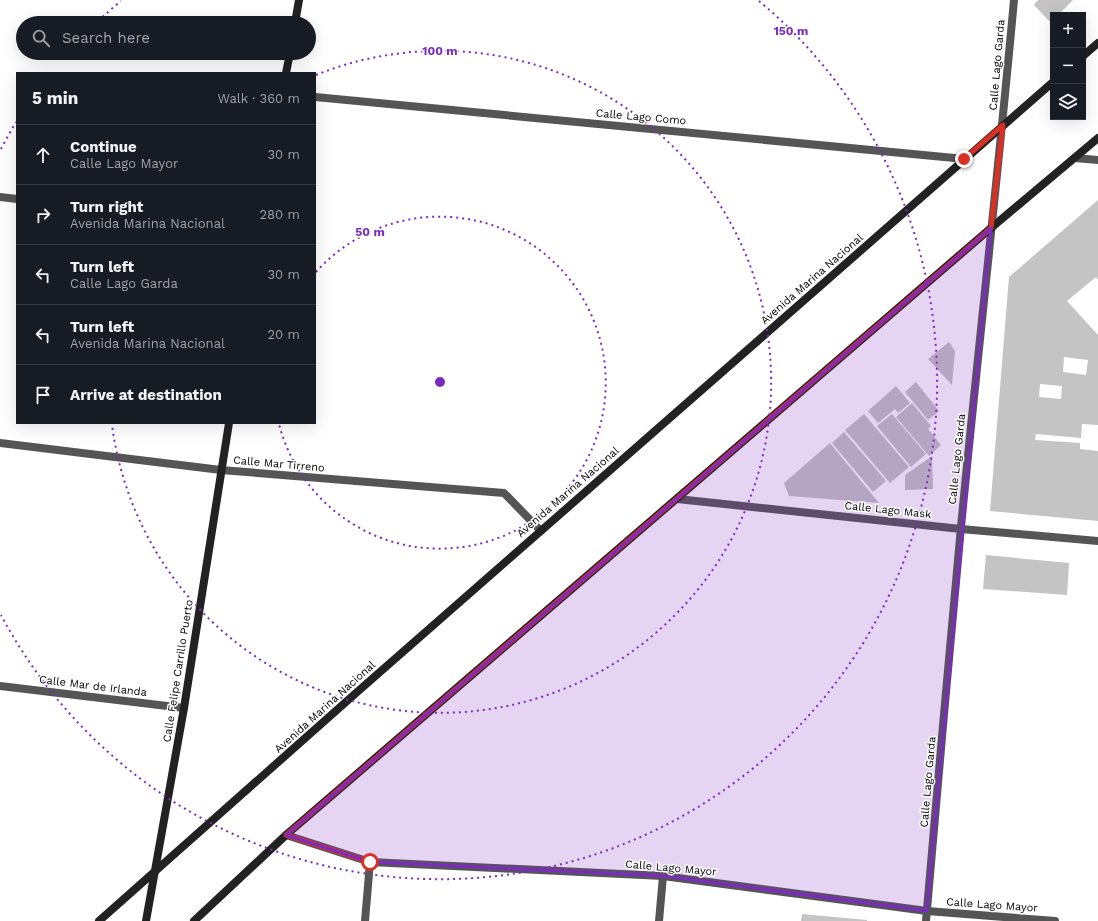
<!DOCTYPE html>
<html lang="en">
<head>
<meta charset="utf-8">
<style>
  :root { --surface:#171b24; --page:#242831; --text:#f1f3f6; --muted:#9ea1a6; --line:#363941 }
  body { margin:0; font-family:"Work Sans",sans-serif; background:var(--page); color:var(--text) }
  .controls { position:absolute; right:12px; top:12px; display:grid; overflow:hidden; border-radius:0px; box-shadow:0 4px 16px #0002 }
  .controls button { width:36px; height:36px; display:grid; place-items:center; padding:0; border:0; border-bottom:1px solid var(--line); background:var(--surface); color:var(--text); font:20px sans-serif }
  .stop { position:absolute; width:12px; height:12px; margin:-9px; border:3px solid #d93025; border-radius:50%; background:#fff }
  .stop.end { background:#d93025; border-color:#fff; box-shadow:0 1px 4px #0008 }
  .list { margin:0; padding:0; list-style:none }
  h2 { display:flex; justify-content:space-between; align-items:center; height:52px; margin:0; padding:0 16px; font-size:17px }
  h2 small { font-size:13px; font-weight:400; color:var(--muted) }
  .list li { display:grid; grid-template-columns:26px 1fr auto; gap:12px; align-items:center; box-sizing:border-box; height:60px; padding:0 16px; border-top:1px solid var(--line) }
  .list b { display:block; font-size:15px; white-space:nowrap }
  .list p { margin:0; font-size:13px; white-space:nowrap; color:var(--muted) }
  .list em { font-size:13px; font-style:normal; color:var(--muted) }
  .icon { flex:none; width:22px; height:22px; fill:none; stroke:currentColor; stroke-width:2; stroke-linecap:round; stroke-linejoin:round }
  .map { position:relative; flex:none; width:1098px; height:921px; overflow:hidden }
  .search { position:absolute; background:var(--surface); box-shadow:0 4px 16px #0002; left:16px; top:16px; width:300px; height:44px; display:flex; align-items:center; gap:10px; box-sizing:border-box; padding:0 14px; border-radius:22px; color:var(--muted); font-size:15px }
  .panel { position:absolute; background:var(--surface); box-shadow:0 4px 16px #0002; left:16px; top:72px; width:300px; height:352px; border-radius:0px }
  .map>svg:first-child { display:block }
  .building { fill:#c4c4c4; fill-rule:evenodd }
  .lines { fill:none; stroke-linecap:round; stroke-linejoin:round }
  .street { stroke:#555; stroke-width:8 }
  .secondary { stroke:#222; stroke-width:8 }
  .route { stroke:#d93025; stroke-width:5 }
  .marked { fill:#7b2cbf; fill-opacity:0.2; stroke:#7b2cbf; stroke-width:3; stroke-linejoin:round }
  .ring { fill:none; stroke:#7b2cbf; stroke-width:2; stroke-dasharray:2 4 }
  .labels { text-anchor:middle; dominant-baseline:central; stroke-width:3; stroke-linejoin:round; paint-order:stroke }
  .street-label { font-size:11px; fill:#000; stroke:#fff }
  .centre { fill:#7b2cbf; stroke:#fff; stroke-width:2 }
  .ring-label { font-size:12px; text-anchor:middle; font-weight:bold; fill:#7b2cbf; stroke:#fff; stroke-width:3; stroke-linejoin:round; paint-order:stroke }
</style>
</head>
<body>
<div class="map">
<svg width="1098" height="921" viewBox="0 0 1098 921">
  <rect width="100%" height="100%" fill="#fff"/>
  <!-- building -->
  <g class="building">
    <polygon points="1038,0 1073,0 1058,15 1053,15 1053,20 1051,23 1034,5"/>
    <path d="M 1098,200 L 1098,280 L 1096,277 L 1067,301 L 1098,335 L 1098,425 L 1082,424 L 1081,438 L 1036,434 L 1035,440 L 1080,443 L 1080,449 L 1098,451 L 1098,521 L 990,511 L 1009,277 ZM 1064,357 L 1088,360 L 1086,375 L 1063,372 ZM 1040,384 L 1062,386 L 1061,399 L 1039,397 Z"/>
    <polygon points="949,342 955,351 952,385 928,359"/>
    <polygon points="916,382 939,411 928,420 905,392"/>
    <polygon points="896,386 910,403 898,413 895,409 878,423 868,411"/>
    <polygon points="912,403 931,426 928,429 941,445 929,456 896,417"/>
    <polygon points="864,414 909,467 890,483 845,430"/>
    <polygon points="892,414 926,454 911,467 877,426"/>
    <polygon points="844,432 886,481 873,492 832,443"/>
    <polygon points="830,443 879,503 789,496 784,483"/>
    <polygon points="932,456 933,489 905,490 905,475"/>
    <polygon points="986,555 1069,563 1067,595 983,589"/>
    <polygon points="802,914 867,920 867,921 801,921"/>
  </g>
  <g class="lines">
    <!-- street -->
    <g class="street">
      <polyline points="315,97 965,159"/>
      <polyline points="1075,158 1098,160"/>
      <polyline points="0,197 17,199"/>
      <polyline points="0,443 221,470 504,493 541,531"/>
      <polyline points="677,499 961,529 1098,541"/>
      <polyline points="0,686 184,708"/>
      <polyline points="286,835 370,862 663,876 927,911 1055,921"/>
      <polyline points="365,921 370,862"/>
      <polyline points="659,921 663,876"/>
      <path d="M 926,921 C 937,790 949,658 961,527 C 978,351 998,176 1014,0"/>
    </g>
    <!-- secondary -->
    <g class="secondary">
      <polyline points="295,23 299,0"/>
      <polyline points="1083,56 1098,43"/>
      <polyline points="286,73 290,53"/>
      <polyline points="99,921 356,693 1053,82"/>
      <polyline points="146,921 184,708 229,423"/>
      <polyline points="194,921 286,835 991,228 1098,138"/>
    </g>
  </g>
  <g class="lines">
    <!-- route -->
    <polyline class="route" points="370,862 286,835 991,228 1003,125 964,159"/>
  </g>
  <!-- marked area -->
  <path class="marked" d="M 991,228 L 927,911 L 663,876 L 370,862 L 286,835 Z"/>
  <!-- distance rings -->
  <g class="ring">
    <path d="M316 272A166 166 0 1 1 279 424"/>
    <path d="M316 75A331 331 0 1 1 112 425"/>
    <path d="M1 149A497 497 0 0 1 16 122M98 21A497 497 0 0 1 121 1M759 1A497 497 0 1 1 1 615"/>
  </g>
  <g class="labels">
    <!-- street labels -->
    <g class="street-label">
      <text transform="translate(997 65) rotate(-85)">Calle Lago Garda</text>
      <text transform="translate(641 117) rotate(5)">Calle Lago Como</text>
      <text transform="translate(812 279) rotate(-41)">Avenida Marina Nacional</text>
      <text transform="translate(957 459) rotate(-84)">Calle Lago Garda</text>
      <text transform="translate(279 464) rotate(5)">Calle Mar Tirreno</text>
      <text transform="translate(568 492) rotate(-41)">Avenida Marina Nacional</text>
      <text transform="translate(888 510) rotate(6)">Calle Lago Mask</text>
      <text transform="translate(178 671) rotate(-81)">Calle Felipe Carrillo Puerto</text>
      <text transform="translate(93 686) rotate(7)">Calle Mar de Irlanda</text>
      <text transform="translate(325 707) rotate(-42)">Avenida Marina Nacional</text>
      <text transform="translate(928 782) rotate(-85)">Calle Lago Garda</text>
      <text transform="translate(671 868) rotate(5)">Calle Lago Mayor</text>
      <text transform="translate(992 905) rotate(4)">Calle Lago Mayor</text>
    </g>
  </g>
  <circle cx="440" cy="382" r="6" class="centre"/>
  <g class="ring-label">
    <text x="791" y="35">150 m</text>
    <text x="440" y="55">100 m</text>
    <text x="370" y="236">50 m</text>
  </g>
</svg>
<div class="controls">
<button>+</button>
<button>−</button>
<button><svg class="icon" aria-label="layers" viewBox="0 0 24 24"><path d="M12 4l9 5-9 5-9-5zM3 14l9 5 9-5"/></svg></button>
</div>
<div class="stop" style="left:370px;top:862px"></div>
<div class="stop end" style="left:964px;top:159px"></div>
<div class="search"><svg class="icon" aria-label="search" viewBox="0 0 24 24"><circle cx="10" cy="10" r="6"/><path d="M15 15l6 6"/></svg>Search here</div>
<section class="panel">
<h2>5 min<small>Walk · 360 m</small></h2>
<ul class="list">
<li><svg class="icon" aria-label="ahead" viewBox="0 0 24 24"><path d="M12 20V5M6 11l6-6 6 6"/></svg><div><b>Continue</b><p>Calle Lago Mayor</p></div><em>30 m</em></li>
<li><svg class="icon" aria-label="right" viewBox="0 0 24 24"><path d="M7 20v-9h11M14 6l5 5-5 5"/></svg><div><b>Turn right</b><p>Avenida Marina Nacional</p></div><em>280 m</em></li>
<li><svg class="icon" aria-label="left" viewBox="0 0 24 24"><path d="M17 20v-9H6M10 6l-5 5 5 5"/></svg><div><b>Turn left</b><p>Calle Lago Garda</p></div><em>30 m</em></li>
<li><svg class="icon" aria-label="left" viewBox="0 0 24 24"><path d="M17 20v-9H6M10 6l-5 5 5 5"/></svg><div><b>Turn left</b><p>Avenida Marina Nacional</p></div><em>20 m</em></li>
<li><svg class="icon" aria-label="arrive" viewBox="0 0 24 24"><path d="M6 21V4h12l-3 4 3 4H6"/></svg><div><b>Arrive at destination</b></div></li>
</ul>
</section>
</div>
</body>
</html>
